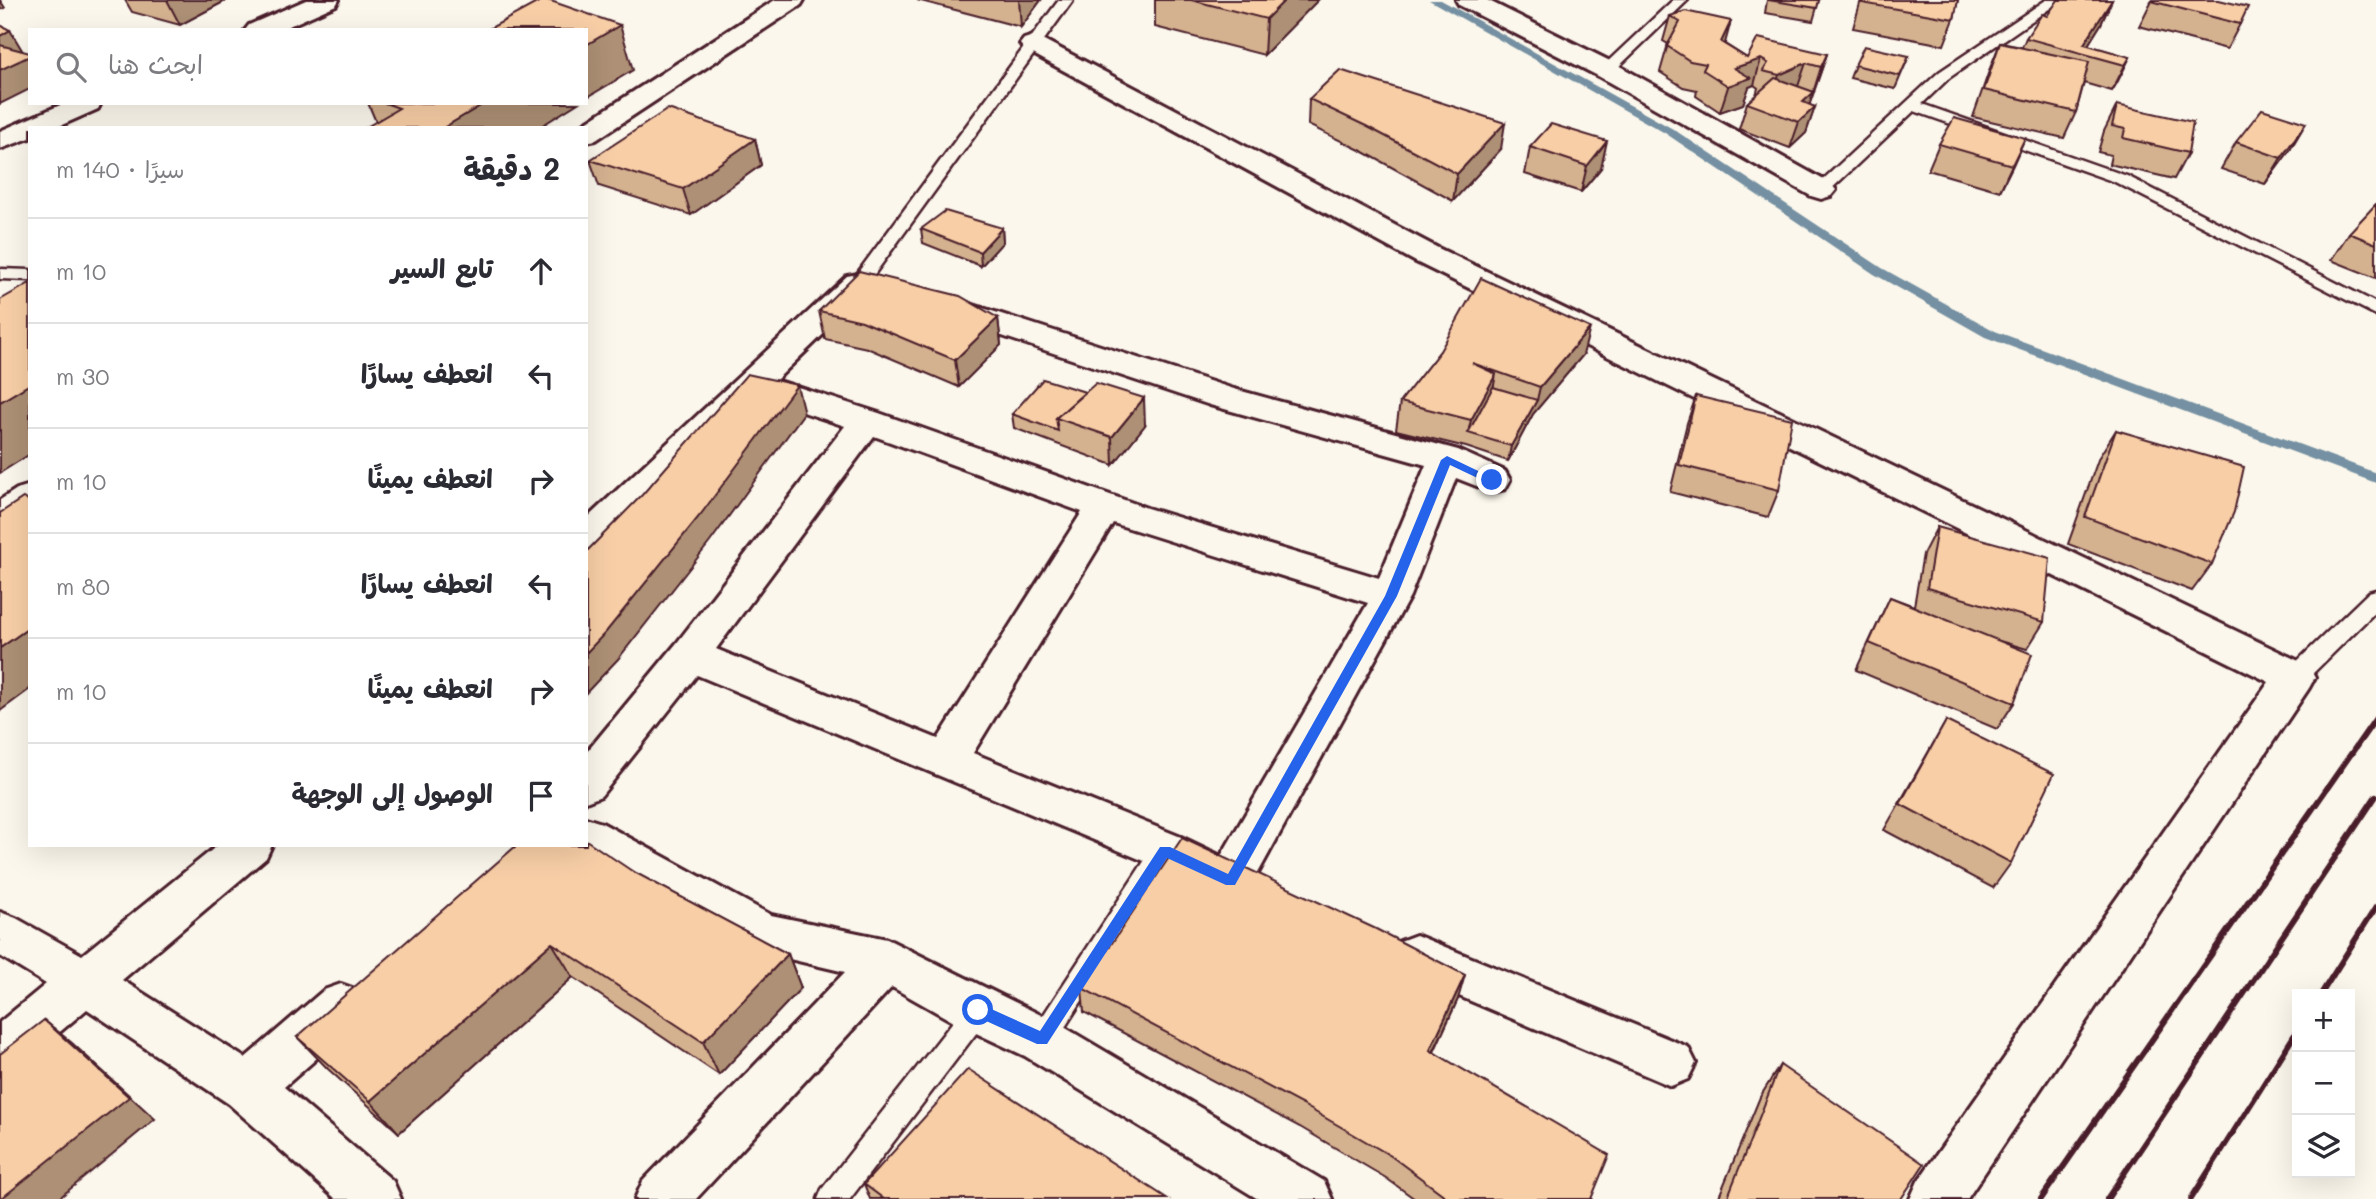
<!DOCTYPE html>
<html lang="ar">
<head>
<meta charset="utf-8">
<style>
  :root { --surface:#fff; --page:#f7f7f7; --text:#2b2b33; --muted:#7c7c81; --line:#e1e1e2 }
  body { margin:0; font-family:Mali,"Playpen Sans Arabic",sans-serif; background:var(--page); color:var(--text); direction:rtl }
  .controls { position:absolute; right:21px; bottom:21px; display:grid; overflow:hidden; border-radius:0px; box-shadow:0 7px 28px #0002 }
  .controls button { width:63px; height:63px; display:grid; place-items:center; padding:0; border:0; border-bottom:2px solid var(--line); background:var(--surface); color:var(--text); font:35px sans-serif }
  .stop { position:absolute; width:21px; height:21px; margin:-16px; border:5px solid #2563eb; border-radius:50%; background:#fff }
  .stop.end { background:#2563eb; border-color:#fff; box-shadow:0 2px 7px #0008 }
  .list { margin:0; padding:0; list-style:none }
  h2 { display:flex; justify-content:space-between; align-items:center; height:91px; margin:0; padding:0 28px; font-size:30px }
  h2 small { font-size:23px; font-weight:400; color:var(--muted) }
  .list li { display:grid; grid-template-columns:46px 1fr auto; gap:21px; align-items:center; box-sizing:border-box; height:105px; padding:0 28px; border-top:2px solid var(--line) }
  .list b { display:block; font-size:26px; white-space:nowrap }
  .list em { font-size:23px; font-style:normal; color:var(--muted) }
  .icon { flex:none; width:38px; height:38px; fill:none; stroke:currentColor; stroke-width:2; stroke-linecap:round; stroke-linejoin:round }
  .map { position:relative; flex:none; width:2376px; height:1199px; overflow:hidden; direction:ltr }
  .search { position:absolute; background:var(--surface); box-shadow:0 7px 28px #0002; left:28px; top:28px; width:560px; height:77px; display:flex; align-items:center; gap:18px; box-sizing:border-box; padding:0 24px; border-radius:0px; color:var(--muted); font-size:26px }
  .panel { position:absolute; background:var(--surface); box-shadow:0 7px 28px #0002; left:28px; top:126px; width:560px; height:721px; border-radius:0px; direction:rtl }
  .map>svg:first-child { display:block }
  .lines { fill:none; stroke-linecap:round; stroke-linejoin:round }
  .stream { fill:#7590a2; fill-rule:evenodd }
  .service-casing { stroke:#4a1f2b; stroke-width:5 }
  .minor-casing { stroke:#4a1f2b; stroke-width:6 }
  .tertiary-casing { stroke:#4a1f2b; stroke-width:6 }
  .service { fill:#fbf7ec; fill-rule:evenodd }
  .minor { fill:#fbf7ec; fill-rule:evenodd }
  .tertiary { fill:#fbf7ec; fill-rule:evenodd }
  .rail { stroke:#4a1f2b; stroke-width:6 }
  .wall { fill:#d4b18f; stroke:#4a1f2b; stroke-width:2 }
  .shaded-wall { fill:#ad9074; stroke:#4a1f2b; stroke-width:2 }
  .building { fill:#f7cea6; stroke:#4a1f2b; stroke-width:2 }
  .route { fill:#2563eb }
</style>
</head>
<body>
<div class="map">
<svg width="2376" height="1199" viewBox="0 0 2376 1199">
  <rect width="100%" height="100%" fill="#fbf7ec"/>
  <filter id="ink" filterUnits="userSpaceOnUse"><feTurbulence type="fractalNoise" baseFrequency=".0143" numOctaves="2"/><feDisplacementMap in="SourceGraphic" scale="14" xChannelSelector="R" yChannelSelector="G"/><feConvolveMatrix kernelMatrix="1 2 1 2 8 2 1 2 1" color-interpolation-filters="sRGB"/></filter>
  <g filter="url(#ink)">
    <g class="lines">
      <!-- stream -->
      <polygon class="stream" points="1429,0 1441,0 1673,129 1882,268 1995,331 2376,473 2376,483 1985,337 1874,274 1665,133"/>
      <!-- service casing -->
      <g class="service-casing">
        <g id="service">
          <polygon points="1059,0 1073,0 868,283 856,283 853,279 856,275"/>
          <polygon points="1673,0 1688,0 1612,73 1602,73 1600,70 1602,67"/>
          <polygon points="2046,0 2062,0 1949,78 1922,104 2127,176 2376,303 2376,315 2115,182 1914,111 1827,193 1815,193 1813,190 1815,187 1939,72"/>
          <polygon points="0,269 30,270 30,280 0,279"/>
          <polygon points="2376,590 2376,611 2303,683 2295,686 2287,683 2284,677 2287,671 2369,592"/>
          <polygon points="1165,840 1174,843 1177,850 1174,857 1051,1049 1042,1052 1033,1049 1029,1040 1033,1031 1156,843"/>
          <polygon points="978,998 987,1001 991,1010 987,1019 850,1199 818,1199 822,1189 969,1001"/>
        </g>
      </g>
      <!-- minor casing -->
      <g class="minor-casing">
        <g id="minor">
          <polygon points="306,0 339,0 336,5 280,30 245,30 249,25"/>
          <polygon points="1456,0 1487,0 1616,64 1831,184 1836,190 1831,196 1821,199 1811,196 1598,76 1459,5"/>
          <polygon points="1033,36 1042,39 1438,248 2309,666 2315,677 2309,688 1967,1199 1910,1199 1918,1181 2269,682 1416,262 1024,49 1020,44 1024,39"/>
          <polygon points="65,103 101,103 98,109 55,128 30,128 30,138 0,149 0,131"/>
          <path d="M 858,274 L 869,276 L 874,283 L 869,290 L 776,380 L 879,413 L 1147,508 L 1379,578 L 1426,465 L 1210,405 L 936,314 L 931,307 L 936,300 L 947,297 L 958,300 L 1234,389 L 1458,450 L 1505,471 L 1510,480 L 1505,489 L 1492,492 L 1456,478 L 1410,596 L 1246,895 L 1230,900 L 1149,863 L 697,675 L 601,796 L 586,802 L 586,753 L 676,644 L 845,426 L 758,397 L 599,550 L 586,554 L 586,519 L 847,276 ZM 874,436 L 1082,512 L 938,739 L 716,649 ZM 1113,523 L 1368,603 L 1221,856 L 1181,837 L 973,753 Z"/>
          <polygon points="586,818 602,823 771,915 887,939 1059,1024 1324,1181 1332,1199 1258,1199 1025,1056 961,1026 892,987 696,1199 635,1199 643,1181 845,972 747,949 570,849 569,845 586,845"/>
          <polygon points="218,845 272,845 266,858 122,980 245,1058 324,990 341,984 358,990 365,1006 358,1022 284,1087 393,1181 401,1199 336,1199 229,1104 87,1009 17,1068 0,1075 0,1022 46,984 0,956 0,912 16,918 82,955"/>
          <polygon points="1416,935 1688,1047 1696,1063 1688,1079 1671,1086 1400,971 1393,956 1400,941"/>
        </g>
      </g>
      <!-- tertiary casing -->
      <g class="tertiary-casing">
        <g id="tertiary">
          <polygon points="775,0 804,0 801,5 596,140 586,142 586,128 577,128"/>
          <polygon points="30,485 30,516 13,527 0,531 0,500 17,489"/>
        </g>
      </g>
      <!-- service -->
      <use href="#service" class="service"/>
      <!-- minor -->
      <use href="#minor" class="minor"/>
      <!-- tertiary -->
      <use href="#tertiary" class="tertiary"/>
      <!-- rail -->
      <g class="rail">
        <polyline points="2321,994 2376,907"/>
        <polyline points="2041,1199 2376,718"/>
        <polyline points="2107,1199 2376,796"/>
        <polyline points="2191,1199 2297,1031"/>
      </g>
    </g>
    <!-- wall -->
    <g class="wall">
      <polygon points="125,0 227,0 180,25 132,12"/>
      <polygon points="917,0 1041,0 1021,27"/>
      <polygon points="1155,0 1318,0 1264,55 1155,27"/>
      <polygon points="1767,0 1819,0 1813,21 1765,13"/>
      <polygon points="1861,0 1958,0 1954,19 1944,45 1853,28"/>
      <polygon points="2112,0 2101,24 2088,45 2130,57 2112,91 2084,83 2076,112 2064,138 1973,117 1990,68 2000,43 2022,47 2026,38 2047,16"/>
      <polygon points="2152,0 2240,24 2227,49 2139,26"/>
      <polygon points="1670,16 1725,44 1747,58 1827,54 1809,105 1815,107 1806,133 1790,148 1739,129 1747,103 1756,95 1758,88 1754,85 1749,87 1743,104 1720,112 1696,96 1697,90 1683,87 1660,72 1668,44 1663,41"/>
      <polygon points="1909,56 1895,89 1850,78 1855,65"/>
      <polygon points="1309,99 1501,149 1453,201 1364,152 1308,125"/>
      <polygon points="368,103 578,103 376,122"/>
      <polygon points="2117,105 2188,153 2174,179 2109,164 2111,155 2098,152 2104,131"/>
      <polygon points="2025,138 2000,191 1928,170 1939,144"/>
      <polygon points="755,139 761,165 691,215 599,186 590,160"/>
      <polygon points="2236,142 2290,150 2265,184 2221,169"/>
      <polygon points="1530,147 1601,168 1581,192 1525,174"/>
      <polygon points="2376,204 2376,278 2331,260 2349,233"/>
      <polygon points="1002,228 1003,242 981,266 923,243 921,229"/>
      <polygon points="819,311 998,318 1001,345 959,387 867,348 825,339"/>
      <polygon points="1440,351 1583,355 1533,414 1508,461 1466,447 1396,430 1400,402"/>
      <polygon points="1696,396 1779,490 1768,517 1670,492 1687,423"/>
      <polygon points="1012,414 1145,425 1113,465 1014,428"/>
      <polygon points="2116,430 2212,564 2192,591 2068,544 2099,457"/>
      <polygon points="1937,527 2044,622 2027,649 1996,640 2014,703 1997,729 1856,670 1890,597 1914,606 1923,554"/>
      <polygon points="1946,721 2011,863 1993,888 1884,830"/>
      <polygon points="632,871 788,954 801,988 719,1075 573,977 399,1133 328,1069 297,1037"/>
      <polygon points="1082,988 1458,999 1434,1052 1591,1199 1415,1199 1386,1178 1300,1127 1084,1012"/>
      <polygon points="1780,1065 1901,1199 1718,1199 1760,1097"/>
      <polygon points="864,1184 1168,1199 870,1199"/>
    </g>
    <!-- shaded-wall -->
    <g class="shaded-wall">
      <polygon points="0,0 5,8 0,10"/>
      <polygon points="167,0 227,0 180,25"/>
      <polygon points="1019,0 1041,0 1021,27"/>
      <polygon points="1285,0 1318,0 1264,55 1266,19"/>
      <polygon points="2112,0 2101,24 2083,53 2084,44"/>
      <polygon points="1731,21 1724,47 1721,42"/>
      <polygon points="620,25 633,70 586,98 586,45"/>
      <polygon points="10,30 25,55 30,56 30,89 0,104 0,36"/>
      <polygon points="1827,54 1806,115 1815,107 1806,133 1790,148 1799,122 1803,102 1813,93 1821,67"/>
      <polygon points="2130,57 2117,83 2112,91 2125,65"/>
      <polygon points="1761,59 1754,85 1749,87 1743,104 1720,112 1734,68"/>
      <polygon points="1806,63 1797,89 1771,101 1779,75"/>
      <polygon points="485,103 578,103 538,128 443,128"/>
      <polygon points="1505,123 1501,149 1453,201 1457,174"/>
      <polygon points="2306,123 2290,150 2265,184 2281,158"/>
      <polygon points="2025,138 2013,165 2000,191 2012,165"/>
      <polygon points="755,139 761,165 691,215 683,189"/>
      <polygon points="1607,141 1601,168 1581,192 1587,166"/>
      <polygon points="1002,228 1003,242 981,266 980,252"/>
      <polygon points="998,318 1001,345 959,387 955,360"/>
      <polygon points="1590,328 1583,355 1533,414 1508,461 1511,446 1537,400 1540,387"/>
      <polygon points="1496,374 1491,401 1468,433 1471,420"/>
      <polygon points="30,384 30,454 0,473 0,402"/>
      <polygon points="797,385 804,413 710,542 618,659 586,693 586,653"/>
      <polygon points="1144,398 1145,425 1113,465 1112,437"/>
      <polygon points="30,627 30,689 0,711 0,648"/>
      <polygon points="552,943 573,977 399,1133 370,1101"/>
      <polygon points="788,954 801,988 719,1075 703,1042"/>
      <polygon points="1465,975 1458,999 1424,1072 1430,1050"/>
      <polygon points="44,1020 72,1043 155,1119 58,1199 4,1199 2,1198"/>
    </g>
    <!-- building -->
    <g class="building">
      <polygon points="542,0 548,0 620,25 586,45 586,30 487,30"/>
      <polygon points="1191,0 1285,0 1266,19"/>
      <polygon points="1768,0 1819,0 1817,8"/>
      <polygon points="1862,0 1958,0 1954,19 1862,3"/>
      <polygon points="2058,0 2112,0 2084,44 2130,57 2125,65 2026,38 2042,14 2047,16"/>
      <polygon points="2152,0 2219,0 2248,7 2240,24 2151,1"/>
      <polygon points="1685,11 1731,21 1721,42 1747,58 1758,38 1827,54 1821,67 1806,63 1779,75 1763,71 1768,63 1761,59 1734,68 1751,78 1728,86 1703,70 1706,64 1690,61 1667,46 1680,22 1670,16"/>
      <polygon points="0,25 10,30 0,36"/>
      <polygon points="2000,43 2089,62 2076,112 1984,90"/>
      <polygon points="0,45 30,53 30,56 0,70"/>
      <polygon points="1864,46 1909,56 1900,76 1855,65"/>
      <polygon points="1340,70 1505,123 1457,174 1366,126 1309,99"/>
      <polygon points="1775,78 1814,92 1803,102 1815,107 1799,122 1747,103"/>
      <polygon points="385,103 485,103 443,128 365,128 399,108"/>
      <polygon points="2117,105 2193,122 2188,153 2123,138 2125,129 2112,126"/>
      <polygon points="668,109 755,139 683,189 590,160"/>
      <polygon points="2262,109 2306,123 2281,158 2236,142"/>
      <polygon points="1954,118 2025,138 2012,165 1939,144"/>
      <polygon points="1551,124 1607,141 1587,166 1530,147"/>
      <polygon points="2376,204 2376,244 2349,233"/>
      <polygon points="945,211 1002,228 980,252 921,229"/>
      <polygon points="859,271 960,296 998,318 955,360 862,321 819,311"/>
      <polygon points="1481,278 1590,328 1540,387 1472,363 1496,374 1471,420 1400,402 1440,351"/>
      <polygon points="30,283 30,384 0,402 0,300"/>
      <polygon points="747,374 797,385 701,514 606,632 586,653 586,552 642,495"/>
      <polygon points="1043,379 1085,392 1056,418 1058,431 1012,414"/>
      <polygon points="1096,383 1144,398 1112,437 1056,418"/>
      <polygon points="1493,387 1537,400 1511,446 1468,433"/>
      <polygon points="1696,396 1792,419 1779,490 1679,465"/>
      <polygon points="2116,430 2244,467 2234,512 2212,564 2085,517"/>
      <polygon points="23,498 30,502 30,627 0,648 0,513"/>
      <polygon points="1937,527 2050,558 2044,622 1927,588"/>
      <polygon points="1890,597 2032,654 2014,703 1869,643"/>
      <polygon points="1946,721 2054,774 2011,863 1900,804"/>
      <polygon points="1182,838 1376,929 1465,975 1430,1050 1609,1155 1591,1199 1449,1199 1391,1156 1303,1105 1082,988"/>
      <polygon points="586,840 632,871 788,954 703,1042 552,943 370,1101 297,1037 517,845 586,845"/>
      <polygon points="44,1020 129,1097 2,1198 0,1196 0,1054"/>
      <polygon points="1780,1065 1924,1164 1901,1199 1727,1199"/>
      <polygon points="968,1069 1168,1199 884,1199 864,1184"/>
    </g>
  </g>
  <!-- route -->
  <polygon class="route" points="1447,456 1497,480 1488,483 1450,465 1397,596 1235,885 1226,885 1167,858 1047,1044 1037,1044 973,1015 973,1005 978,1003 1040,1031 1160,847 1170,847 1228,874 1385,596 1441,460"/>
</svg>
<div class="controls">
<button>+</button>
<button>−</button>
<button><svg class="icon" aria-label="layers" viewBox="0 0 24 24"><path d="M12 4l9 5-9 5-9-5zM3 14l9 5 9-5"/></svg></button>
</div>
<div class="stop" style="left:978px;top:1010px"></div>
<div class="stop end" style="left:1492px;top:480px"></div>
<div class="search"><svg class="icon" aria-label="search" viewBox="0 0 24 24"><circle cx="10" cy="10" r="6"/><path d="M15 15l6 6"/></svg>ابحث هنا</div>
<section class="panel">
<h2>2 دقيقة<small>سيرًا · 140 m</small></h2>
<ul class="list">
<li><svg class="icon" aria-label="ahead" viewBox="0 0 24 24"><path d="M12 20V5M6 11l6-6 6 6"/></svg><div><b>تابع السير</b></div><em>10 m</em></li>
<li><svg class="icon" aria-label="left" viewBox="0 0 24 24"><path d="M17 20v-9H6M10 6l-5 5 5 5"/></svg><div><b>انعطف يسارًا</b></div><em>30 m</em></li>
<li><svg class="icon" aria-label="right" viewBox="0 0 24 24"><path d="M7 20v-9h11M14 6l5 5-5 5"/></svg><div><b>انعطف يمينًا</b></div><em>10 m</em></li>
<li><svg class="icon" aria-label="left" viewBox="0 0 24 24"><path d="M17 20v-9H6M10 6l-5 5 5 5"/></svg><div><b>انعطف يسارًا</b></div><em>80 m</em></li>
<li><svg class="icon" aria-label="right" viewBox="0 0 24 24"><path d="M7 20v-9h11M14 6l5 5-5 5"/></svg><div><b>انعطف يمينًا</b></div><em>10 m</em></li>
<li><svg class="icon" aria-label="arrive" viewBox="0 0 24 24"><path d="M6 21V4h12l-3 4 3 4H6"/></svg><div><b>الوصول إلى الوجهة</b></div></li>
</ul>
</section>
</div>
</body>
</html>
